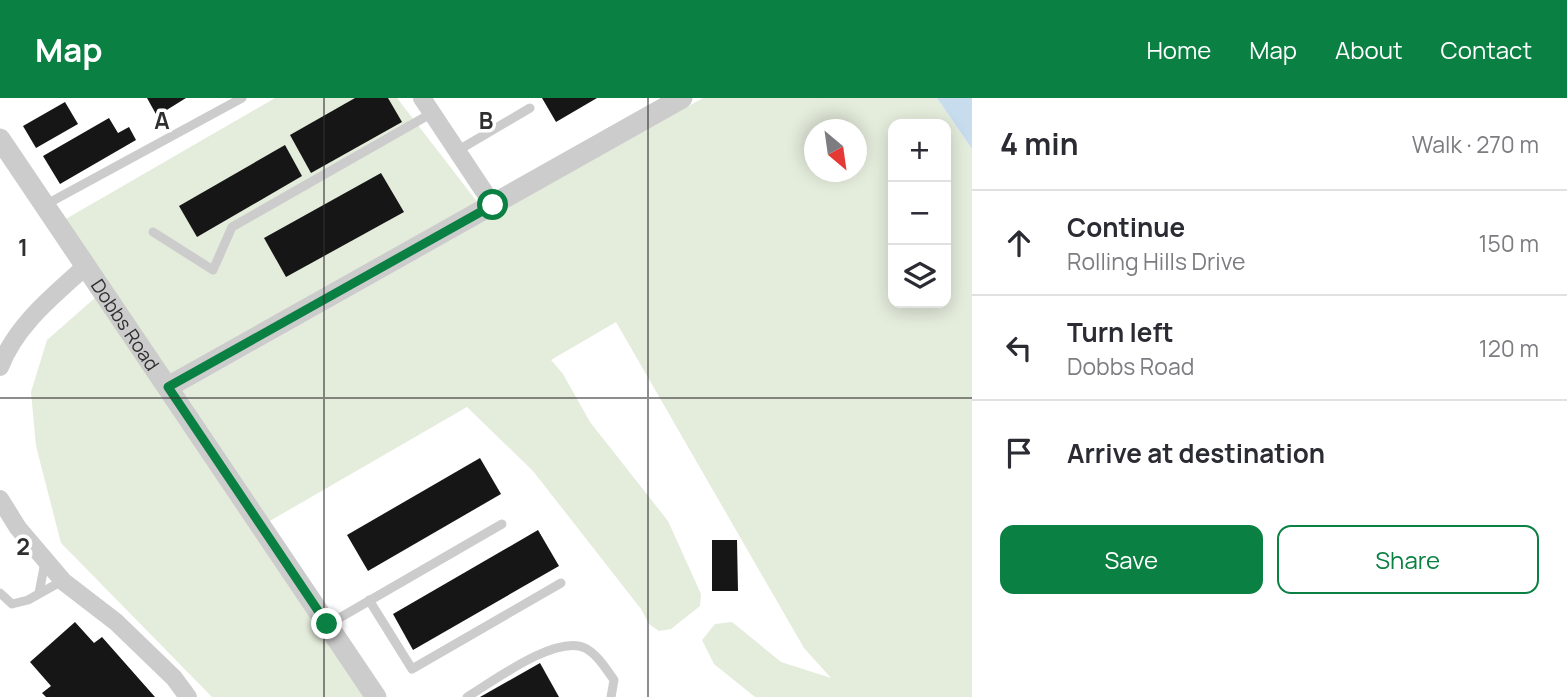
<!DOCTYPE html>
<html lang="en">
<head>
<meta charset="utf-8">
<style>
  :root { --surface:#fff; --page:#f7f7f7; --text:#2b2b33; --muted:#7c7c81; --line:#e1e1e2; --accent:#0b8043 }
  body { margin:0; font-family:Manrope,sans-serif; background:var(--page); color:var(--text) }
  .controls { position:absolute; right:21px; top:21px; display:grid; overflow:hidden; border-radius:14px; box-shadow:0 4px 18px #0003 }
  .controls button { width:63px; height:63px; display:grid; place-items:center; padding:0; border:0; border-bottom:2px solid var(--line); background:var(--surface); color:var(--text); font:35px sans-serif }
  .compass { position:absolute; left:804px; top:21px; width:63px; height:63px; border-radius:50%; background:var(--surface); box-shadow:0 4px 18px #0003; rotate:151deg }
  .stop { position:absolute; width:21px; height:21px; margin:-16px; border:5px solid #0b8043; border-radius:50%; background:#fff }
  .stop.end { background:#0b8043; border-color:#fff; box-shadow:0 2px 7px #0008 }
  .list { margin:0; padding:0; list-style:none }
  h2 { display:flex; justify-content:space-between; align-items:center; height:91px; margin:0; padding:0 28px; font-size:30px }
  h2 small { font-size:23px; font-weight:400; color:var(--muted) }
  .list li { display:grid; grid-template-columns:46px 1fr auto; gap:21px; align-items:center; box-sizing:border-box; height:105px; padding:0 28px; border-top:2px solid var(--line) }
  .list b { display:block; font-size:26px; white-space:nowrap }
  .list p { margin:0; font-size:23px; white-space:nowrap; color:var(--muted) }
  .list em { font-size:23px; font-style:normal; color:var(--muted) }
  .actions { display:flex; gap:14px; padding:21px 28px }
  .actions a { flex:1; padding:16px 0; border:2px solid var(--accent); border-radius:14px; text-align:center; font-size:24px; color:var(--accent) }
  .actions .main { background:var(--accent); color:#fff }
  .icon { flex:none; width:38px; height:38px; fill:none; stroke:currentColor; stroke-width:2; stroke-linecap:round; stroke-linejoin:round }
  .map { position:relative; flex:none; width:972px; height:599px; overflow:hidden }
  header { display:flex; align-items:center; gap:42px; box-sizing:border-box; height:98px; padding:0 35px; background:var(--accent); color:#fff }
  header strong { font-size:33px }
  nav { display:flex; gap:38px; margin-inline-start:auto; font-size:24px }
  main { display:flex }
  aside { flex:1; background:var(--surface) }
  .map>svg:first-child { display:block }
  .green { fill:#e4ecdc; fill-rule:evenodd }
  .water { fill:#c7dced }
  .building { fill:#161616 }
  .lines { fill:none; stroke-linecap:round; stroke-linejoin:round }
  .service { stroke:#ccc; stroke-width:9 }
  .minor { stroke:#ccc; stroke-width:18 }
  .tertiary { stroke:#ccc; stroke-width:21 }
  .route { stroke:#0b8043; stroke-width:9 }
  .grid { fill:none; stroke:#2f2f2f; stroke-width:2; stroke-opacity:0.55 }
  .labels { text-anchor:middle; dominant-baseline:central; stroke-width:7; stroke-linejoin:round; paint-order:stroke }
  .street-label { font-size:19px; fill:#2f2f2f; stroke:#fff }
  .grid-label { font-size:23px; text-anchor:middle; font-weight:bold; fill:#2f2f2f; stroke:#fff; stroke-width:7; stroke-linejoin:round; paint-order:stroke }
</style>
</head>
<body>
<header>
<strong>Map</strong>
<nav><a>Home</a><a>Map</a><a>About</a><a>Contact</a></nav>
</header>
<main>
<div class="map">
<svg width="972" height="599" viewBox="0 0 972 599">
  <rect width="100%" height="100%" fill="#fff"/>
  <!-- green -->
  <g class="green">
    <polygon points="275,0 397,0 478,105 170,277 64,122"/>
    <path d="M 703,0 L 937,0 L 972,51 L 972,599 L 755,599 L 714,566 L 702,542 L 715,526 L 732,524 L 781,564 L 831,580 L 804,550 L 616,224 L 551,262 L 563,276 L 590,324 L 668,423 L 701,496 L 700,508 L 671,531 L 659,533 L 649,526 L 641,511 L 533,373 L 467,309 L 268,424 L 181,294 ZM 893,26 L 946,26 L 946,205 L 893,205 ZM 814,32 L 856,32 L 856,74 L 814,74 Z"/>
    <polygon points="96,199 366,599 212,599 61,445 36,348 31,294 47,242"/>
  </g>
  <!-- water -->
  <polygon class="water" points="937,0 972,0 972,51"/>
  <!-- building -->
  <g class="building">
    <polygon points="147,0 186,0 157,18"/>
    <polygon points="355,0 388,0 402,24 311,75 290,37"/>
    <polygon points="542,0 597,0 556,24"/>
    <polygon points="65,4 78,26 36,50 23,28"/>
    <polygon points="109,20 118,35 129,29 136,42 60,86 43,58"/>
    <polygon points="285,47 302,78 197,139 179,108"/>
    <polygon points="381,75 404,114 286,179 264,140"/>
    <polygon points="480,360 501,396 368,473 347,437"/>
    <polygon points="538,432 559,468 413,552 393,516"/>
    <polygon points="712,442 737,442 738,493 712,493"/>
    <polygon points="75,524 94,545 102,539 155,599 46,599 42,595 51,588 30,564"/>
    <polygon points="540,565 559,599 480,599"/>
  </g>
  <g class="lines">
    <!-- service -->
    <g class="service">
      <polyline points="457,53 530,10"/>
      <polyline points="45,107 242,0"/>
      <polyline points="153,134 213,172 232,129 432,15"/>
      <polyline points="0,495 12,506 28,502 62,483"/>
      <polyline points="39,495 45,464"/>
      <polyline points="369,502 412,571 561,485"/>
      <polyline points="329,526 502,426"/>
      <path d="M 467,599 C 492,584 556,536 585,550 C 597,556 606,571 614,582 L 611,599"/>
    </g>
    <!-- minor -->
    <g class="minor">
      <polyline points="422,0 493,107"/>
      <path d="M 0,269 C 16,227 53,198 86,168"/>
      <polyline points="0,401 18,430 64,484 116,524 174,580 188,599"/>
    </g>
    <!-- tertiary -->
    <g class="tertiary">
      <path id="s1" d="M 0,41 L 376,599"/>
      <polyline points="168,289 682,0"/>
    </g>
  </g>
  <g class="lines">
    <!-- route -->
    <polyline class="route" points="327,526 168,289 493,107"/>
  </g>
  <!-- grid -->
  <path class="grid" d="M 324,0 L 324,599M 648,0 L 648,599M 0,300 L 972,300"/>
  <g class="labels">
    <!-- street labels -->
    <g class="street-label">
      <text stroke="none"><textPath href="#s1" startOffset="224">Dobbs Road</textPath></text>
    </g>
  </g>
  <g class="grid-label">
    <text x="162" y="31">A</text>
    <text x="486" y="31">B</text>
    <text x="23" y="158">1</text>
    <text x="23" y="457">2</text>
  </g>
</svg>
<div class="controls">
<button>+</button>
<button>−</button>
<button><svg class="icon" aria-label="layers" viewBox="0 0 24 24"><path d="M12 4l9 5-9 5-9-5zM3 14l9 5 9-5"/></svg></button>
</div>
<svg class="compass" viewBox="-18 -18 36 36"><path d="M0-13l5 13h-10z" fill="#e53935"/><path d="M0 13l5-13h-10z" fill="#7c7c81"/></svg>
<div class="stop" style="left:493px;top:107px"></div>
<div class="stop end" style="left:327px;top:526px"></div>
</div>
<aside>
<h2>4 min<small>Walk · 270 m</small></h2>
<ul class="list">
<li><svg class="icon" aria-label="ahead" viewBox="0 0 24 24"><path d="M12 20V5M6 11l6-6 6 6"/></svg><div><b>Continue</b><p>Rolling Hills Drive</p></div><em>150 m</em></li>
<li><svg class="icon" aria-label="left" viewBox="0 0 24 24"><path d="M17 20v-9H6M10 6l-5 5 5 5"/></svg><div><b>Turn left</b><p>Dobbs Road</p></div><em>120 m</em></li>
<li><svg class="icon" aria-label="arrive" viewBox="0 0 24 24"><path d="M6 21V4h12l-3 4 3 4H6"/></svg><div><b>Arrive at destination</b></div></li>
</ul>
<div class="actions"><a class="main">Save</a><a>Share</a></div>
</aside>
</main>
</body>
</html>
